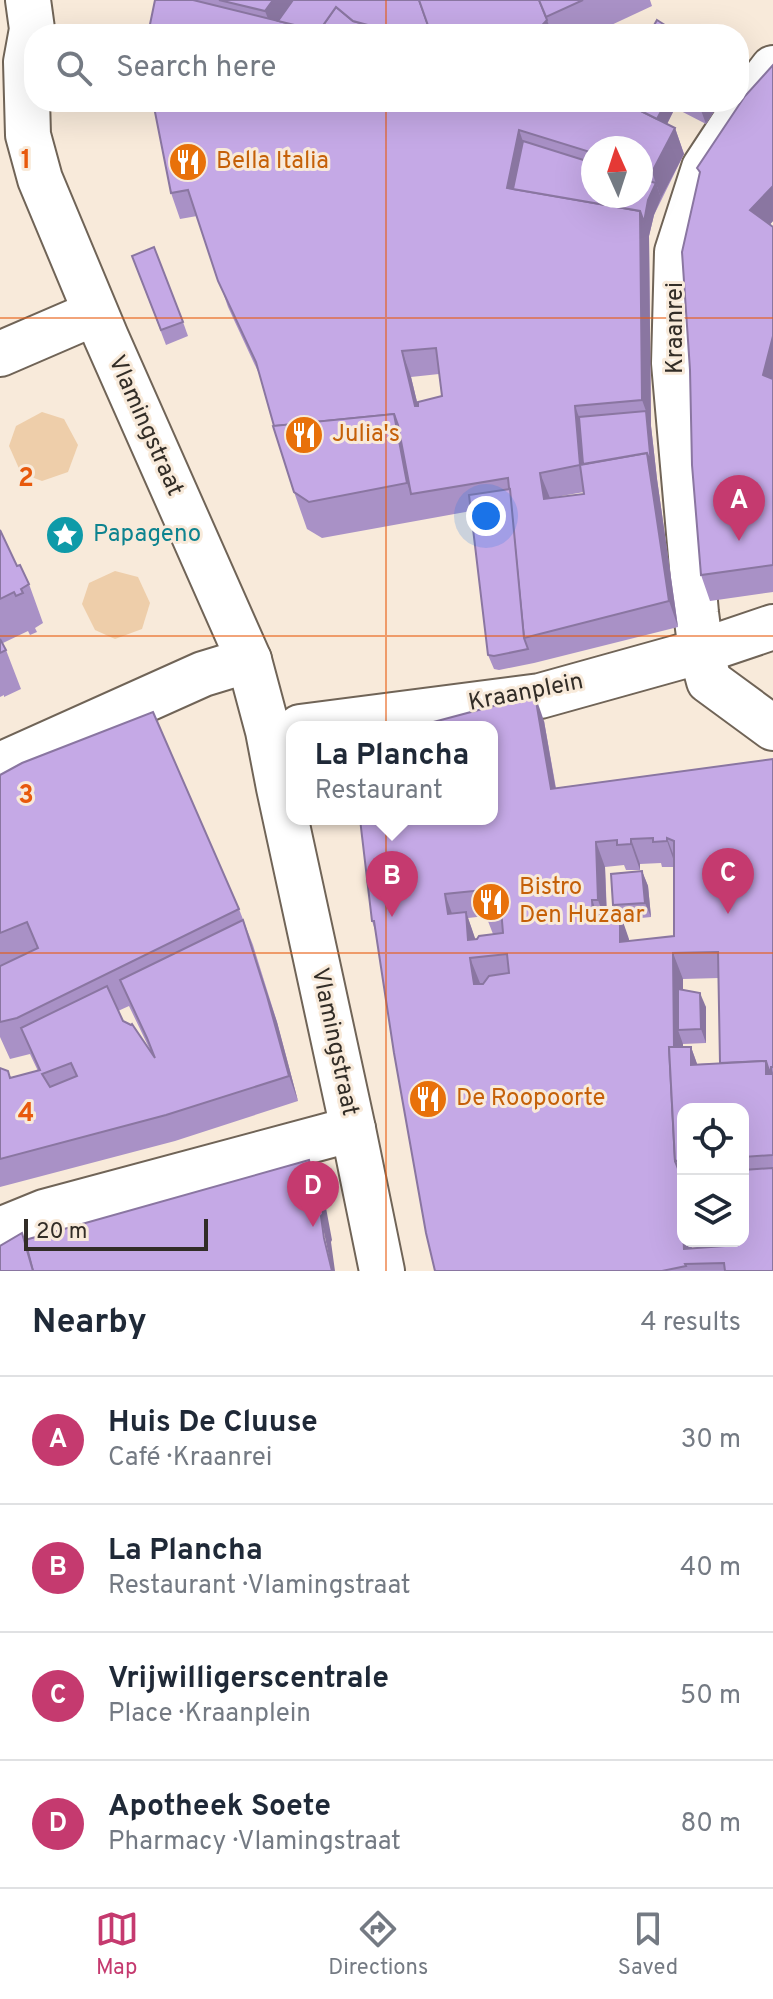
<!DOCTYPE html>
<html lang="en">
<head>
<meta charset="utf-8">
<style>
  :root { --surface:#fff; --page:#f2f2f3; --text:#1f2937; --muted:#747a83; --line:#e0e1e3; --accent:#c53a6f }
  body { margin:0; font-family:Overpass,sans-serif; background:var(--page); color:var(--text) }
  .controls { position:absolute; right:24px; bottom:24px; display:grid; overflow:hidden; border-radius:16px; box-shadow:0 8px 32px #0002 }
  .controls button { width:72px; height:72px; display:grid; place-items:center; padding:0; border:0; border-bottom:2px solid var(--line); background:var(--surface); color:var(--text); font:40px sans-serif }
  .compass { position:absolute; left:581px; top:136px; width:72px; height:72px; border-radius:50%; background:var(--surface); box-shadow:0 8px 32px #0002; rotate:357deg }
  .scale { position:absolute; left:24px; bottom:20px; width:184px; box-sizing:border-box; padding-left:8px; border:4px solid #322d27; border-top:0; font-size:22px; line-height:28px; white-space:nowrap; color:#322d27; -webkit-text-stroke:6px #f8eada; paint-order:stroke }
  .you { position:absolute; left:486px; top:516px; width:28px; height:28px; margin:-20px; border:6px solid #fff; border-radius:50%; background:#1a73e8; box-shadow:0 0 0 12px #1a73e833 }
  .badge { display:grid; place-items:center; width:52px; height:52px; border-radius:50%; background:var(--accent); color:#fff; font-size:26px; font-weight:700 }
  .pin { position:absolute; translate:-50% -66px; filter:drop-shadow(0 2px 4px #0008) }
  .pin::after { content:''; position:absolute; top:42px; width:28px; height:24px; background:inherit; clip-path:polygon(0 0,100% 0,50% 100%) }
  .popup { position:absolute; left:286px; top:721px; width:212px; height:104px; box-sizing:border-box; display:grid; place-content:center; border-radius:16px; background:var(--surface); filter:drop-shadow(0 2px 6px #0005); font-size:26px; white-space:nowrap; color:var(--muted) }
  .popup b { font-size:30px; color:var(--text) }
  .popup::after { content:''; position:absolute; left:50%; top:100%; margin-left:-16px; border:16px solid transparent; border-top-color:var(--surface) }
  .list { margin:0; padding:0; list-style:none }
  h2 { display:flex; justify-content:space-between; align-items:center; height:104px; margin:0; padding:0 32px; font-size:34px }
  h2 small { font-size:26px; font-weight:400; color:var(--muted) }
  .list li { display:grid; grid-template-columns:52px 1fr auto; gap:24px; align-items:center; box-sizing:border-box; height:128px; padding:0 32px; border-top:2px solid var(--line) }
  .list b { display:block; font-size:30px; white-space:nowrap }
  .list p { margin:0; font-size:26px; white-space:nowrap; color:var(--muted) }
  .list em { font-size:26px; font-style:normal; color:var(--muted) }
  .icon { flex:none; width:44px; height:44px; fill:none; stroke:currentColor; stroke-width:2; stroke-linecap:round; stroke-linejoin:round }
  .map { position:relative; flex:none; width:773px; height:1271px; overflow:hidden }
  .search { position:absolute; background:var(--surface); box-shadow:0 8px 32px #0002; left:24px; right:24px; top:24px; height:88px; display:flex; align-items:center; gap:20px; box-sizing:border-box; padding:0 28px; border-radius:32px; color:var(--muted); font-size:30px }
  .sheet { height:616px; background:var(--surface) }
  nav { display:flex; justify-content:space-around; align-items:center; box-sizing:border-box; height:112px; border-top:2px solid var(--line); background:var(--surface); font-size:22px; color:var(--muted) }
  nav a { display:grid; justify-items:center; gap:4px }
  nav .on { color:var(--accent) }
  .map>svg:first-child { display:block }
  .green { fill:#eeceaa }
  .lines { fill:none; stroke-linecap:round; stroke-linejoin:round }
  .minor-casing { stroke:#706457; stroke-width:48 }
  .minor { stroke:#fff; stroke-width:44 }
  .wall { fill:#a991c6; fill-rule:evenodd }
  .shaded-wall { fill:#8a76a1 }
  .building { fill:#c5a9e6; stroke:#8a76a1; stroke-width:2; fill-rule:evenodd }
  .grid { fill:none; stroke:#e8590c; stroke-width:2; stroke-opacity:0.55 }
  .labels { text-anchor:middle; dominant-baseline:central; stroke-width:6; stroke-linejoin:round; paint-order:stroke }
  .food-label { font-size:24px; fill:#c56008; stroke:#f8eada; text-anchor:start }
  .street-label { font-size:24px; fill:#322d27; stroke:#f8eada }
  .culture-label { font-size:24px; fill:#0d838f; stroke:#f8eada; text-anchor:start }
  .grid-label { font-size:26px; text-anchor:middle; font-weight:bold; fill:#e8590c; stroke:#f8eada; stroke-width:6; stroke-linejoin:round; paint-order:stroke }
</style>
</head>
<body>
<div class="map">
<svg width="773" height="1271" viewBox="0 0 773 1271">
  <rect width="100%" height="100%" fill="#f8eada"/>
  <!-- green -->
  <g class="green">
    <polygon points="42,412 64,419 78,445 68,472 42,481 21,473 9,446 16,426"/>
    <polygon points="115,571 138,577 150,603 142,629 115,639 95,630 82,604 89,583"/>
  </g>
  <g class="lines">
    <!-- minor casing -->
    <g class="minor-casing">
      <g id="minor">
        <polyline points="28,0 32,29 26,62 28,135 40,179 106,337 249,660 268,731 279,788 353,1129 382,1271"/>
        <polyline points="773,68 750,98 704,168 677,252 674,363 696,613 701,651 709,681 773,728"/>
        <polyline points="0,354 95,313"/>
        <polyline points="300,727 540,696 705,650 773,627"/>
        <polyline points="0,765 203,674 249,660"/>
        <polyline points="0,1230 44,1212 353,1129"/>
      </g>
    </g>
    <!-- minor -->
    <use href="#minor" class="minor"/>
  </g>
  <!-- wall -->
  <g class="wall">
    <polygon points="155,0 650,0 652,6 592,34 148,34"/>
    <polygon points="773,65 773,221 770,224 773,227 773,592 710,601 701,575 700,174 697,168"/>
    <path d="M 153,102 L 720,102 L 706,124 L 675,108 L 667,124 L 675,128 L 684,154 L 654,215 L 649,236 L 651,426 L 657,479 L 678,627 L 534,663 L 499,670 L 494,669 L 488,655 L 471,511 L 322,538 L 307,529 L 294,492 L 260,376 L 228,307 L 197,216 L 180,219 L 171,193 ZM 593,148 L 641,148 L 641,196 L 593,196 ZM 439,374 L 442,396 L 418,406 L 411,377 ZM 584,492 L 584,494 L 550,498 Z"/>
    <polygon points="132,256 183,322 188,336 166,345"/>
    <polygon points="0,530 17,566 29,584 43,623 35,628 37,632 30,635 28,631 3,643 6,650 21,689 4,697 4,695 0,697"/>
    <path d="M 544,721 L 556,788 L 773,759 L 773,1271 L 435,1271 L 375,930 L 372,921 ZM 661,863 L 662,867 L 674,867 L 674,936 L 629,941 L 622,920 L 651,917 L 648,886 L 642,871 L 613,905 L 616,913 L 607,914 L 605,867 L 624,865 L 626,870 L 640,870 L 640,864 ZM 486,916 L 493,934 L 475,939 L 468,918 ZM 719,978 L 720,1063 L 697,1064 L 691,1047 L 683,1047 L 683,1044 L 706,1043 L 706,1007 L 683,990 L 683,979 ZM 683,1109 L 743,1109 L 743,1241 L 724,1246 L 692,1248 L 691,1241 L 683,1241 Z"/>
    <path d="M 0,775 L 239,909 L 253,945 L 277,1022 L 298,1101 L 175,1141 L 0,1187 L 0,1068 L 10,1078 L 38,1071 L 30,1054 L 10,1059 L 0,1037 ZM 129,1006 L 152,1054 L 123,1021 L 118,1011 Z"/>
  </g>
  <!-- shaded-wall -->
  <g class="shaded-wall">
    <polygon points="273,0 311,0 272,29 265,11"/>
    <polygon points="547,20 552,34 534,34"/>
    <polygon points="666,102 673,102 675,108 659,140 654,126"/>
    <polygon points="698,102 720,102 706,124"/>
    <polygon points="675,128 684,154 661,198 652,172"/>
    <polygon points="519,130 528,156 519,200 507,188"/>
    <polygon points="656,183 661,198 654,215 649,236 651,426 657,479 678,627 669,601 647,453 646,411 642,400 640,211 648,200"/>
    <polygon points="773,186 773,221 760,236 750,210"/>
    <polygon points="773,336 773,397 763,375"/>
    <polygon points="402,351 411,377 424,431 415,406"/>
    <polygon points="575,406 584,431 588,475 580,465"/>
    <polygon points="394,414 408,451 411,494 407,483"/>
    <polygon points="540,473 550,498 544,499"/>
    <polygon points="535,695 544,721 560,814 551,789"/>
    <polygon points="667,838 677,864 676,867 667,841"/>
    <polygon points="631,839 640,864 640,870 631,844"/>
    <polygon points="596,842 605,867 607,926 598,900"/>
    <polygon points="642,871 648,886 651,917 645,903"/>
    <polygon points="445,894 454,919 448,914"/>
    <polygon points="592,900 602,926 593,915"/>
    <polygon points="466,912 475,938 476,957 468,940"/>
    <polygon points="620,913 629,939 629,967 620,942"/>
    <polygon points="243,920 277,1022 298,1101 289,1076"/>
    <polygon points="673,953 683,979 683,1030 678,1030 683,1044 683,1086 674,1061"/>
    <polygon points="470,958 480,983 474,984"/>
    <polygon points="700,993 706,1007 706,1043 701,1029"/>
    <polygon points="691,1047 705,1086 691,1065"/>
    <polygon points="766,1061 771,1067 773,1073 773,1094 766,1074"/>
    <polygon points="309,1160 326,1208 332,1240 331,1242 335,1271 332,1271"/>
    <polygon points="684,1241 691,1241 693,1264 684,1249"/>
  </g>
  <!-- building -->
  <g class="building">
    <polygon points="155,0 193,0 319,31 336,7 353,21 401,34 148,34"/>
    <polygon points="219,0 273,0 265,11"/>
    <polygon points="293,0 419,0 431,34 401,34 353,21 336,7 319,31 278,21"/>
    <polygon points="419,0 539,0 547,20 534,34 431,34"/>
    <polygon points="539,0 583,0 546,17"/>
    <polygon points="657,20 679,34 649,34"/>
    <polygon points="773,65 773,186 750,210 773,227 773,336 763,375 773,379 773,565 701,575 692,465 690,370 682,252 700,172 697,168 745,96"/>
    <path d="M 153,102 L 623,102 L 675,128 L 652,172 L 641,169 L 641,148 L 593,148 L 593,153 L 519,130 L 507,188 L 640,211 L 642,400 L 575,406 L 580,465 L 540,473 L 544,499 L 584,494 L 580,465 L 647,453 L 669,601 L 524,638 L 508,478 L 411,494 L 398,425 L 394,414 L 274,426 L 256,362 L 218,281 L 188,190 L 171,193 ZM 436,348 L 442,396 L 418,402 L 418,406 L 415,406 L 402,351 Z"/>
    <polygon points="623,102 666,102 657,119"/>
    <polygon points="523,141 593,163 593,196 641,196 641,179 656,183 648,200 644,222 640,211 513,189"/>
    <polygon points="154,247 183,322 161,330 132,256"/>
    <polygon points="646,411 651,464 647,453 583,464 579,417"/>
    <polygon points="394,414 407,483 309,502 294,492 273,426"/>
    <polygon points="510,489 524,638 528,649 494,656 488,655 469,495"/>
    <polygon points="0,530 17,566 20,565 29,584 21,589 23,593 16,596 14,592 0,599"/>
    <polygon points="0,639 6,650 0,653"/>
    <path d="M 535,695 L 551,789 L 773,759 L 773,1067 L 771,1067 L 770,1074 L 766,1061 L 720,1063 L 718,952 L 673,953 L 674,1047 L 669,1047 L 675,1161 L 680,1174 L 680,1184 L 683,1184 L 683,1194 L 681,1195 L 682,1205 L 683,1205 L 683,1213 L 682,1213 L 684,1249 L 724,1246 L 723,1241 L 743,1241 L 743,1170 L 773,1168 L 773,1271 L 725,1271 L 724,1263 L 685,1264 L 686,1266 L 662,1271 L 435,1271 L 426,1233 L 394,1053 L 374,921 L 372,921 L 360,819 L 492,819 L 492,727 L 422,727 L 422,725 ZM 653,838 L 653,842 L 667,841 L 667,838 L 674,841 L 674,936 L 620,942 L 620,913 L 593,915 L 592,900 L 598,900 L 596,842 L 617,840 L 617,845 L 631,844 L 631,839 ZM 483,890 L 484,910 L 501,909 L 503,933 L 479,936 L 477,939 L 468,940 L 466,912 L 448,914 L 445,894 ZM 507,954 L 509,973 L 489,976 L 483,984 L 474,984 L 470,958 Z"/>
    <polygon points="153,712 239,909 17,1018 0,1022 0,966 38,948 27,922 0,933 0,775 22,763"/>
    <polygon points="642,871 645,903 613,905 611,874"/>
    <path d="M 243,920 L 267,996 L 289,1076 L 166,1115 L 0,1159 L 0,1068 L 8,1071 L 10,1078 L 40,1070 L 21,1028 L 107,986 L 123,1021 L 131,1025 L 132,1024 L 155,1058 L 147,1038 L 120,980 ZM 71,1063 L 77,1076 L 50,1087 L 42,1074 Z"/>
    <polygon points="678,989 700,993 701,1029 678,1030"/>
    <polygon points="669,1047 691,1047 691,1065 766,1061 766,1074 773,1074 773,1155 743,1157 743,1109 683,1109 683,1160 675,1161"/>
    <polygon points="309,1160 314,1179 316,1182 323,1214 321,1216 324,1238 332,1271 33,1271 25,1240"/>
    <polygon points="22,1233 33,1271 0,1271 0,1246"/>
  </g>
  <!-- grid -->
  <path class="grid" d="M 386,0 L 386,34M 386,102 L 386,1271M 0,318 L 773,318M 0,636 L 773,636M 0,953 L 773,953"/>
  <!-- icons -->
  <defs>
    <g id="restaurant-disc" transform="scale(2)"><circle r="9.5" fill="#e8710a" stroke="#f8eada"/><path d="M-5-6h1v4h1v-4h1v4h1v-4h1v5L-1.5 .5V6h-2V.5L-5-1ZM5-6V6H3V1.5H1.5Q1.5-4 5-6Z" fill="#fff"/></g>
    <g id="sight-disc" transform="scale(2)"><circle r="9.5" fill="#0f9aa8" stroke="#f8eada"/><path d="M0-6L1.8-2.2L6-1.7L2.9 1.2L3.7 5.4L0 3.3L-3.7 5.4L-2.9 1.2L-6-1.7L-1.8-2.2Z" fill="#fff"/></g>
  </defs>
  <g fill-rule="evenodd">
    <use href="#restaurant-disc" x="188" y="162"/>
    <use href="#restaurant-disc" x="304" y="435"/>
    <use href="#sight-disc" x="65" y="535"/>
    <use href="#restaurant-disc" x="491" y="902"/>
    <use href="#restaurant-disc" x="428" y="1099"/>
  </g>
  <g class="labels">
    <!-- food labels -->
    <g class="food-label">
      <text x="216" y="162">Bella Italia</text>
      <text x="332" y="435">Julia's</text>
      <text x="519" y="888">Bistro<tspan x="519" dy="28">Den Huzaar</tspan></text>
      <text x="456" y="1099">De Roopoorte</text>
    </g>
    <!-- street labels -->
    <g class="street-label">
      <text transform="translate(676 328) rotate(-90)">Kraanrei</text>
      <text transform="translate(145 426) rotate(66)">Vlamingstraat</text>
      <text transform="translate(526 693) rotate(-11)">Kraanplein</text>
      <text transform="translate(334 1042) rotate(78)">Vlamingstraat</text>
    </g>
    <!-- culture labels -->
    <g class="culture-label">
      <text x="93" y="535">Papageno</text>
    </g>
  </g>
  <g class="grid-label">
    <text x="26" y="168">1</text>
    <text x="26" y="486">2</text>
    <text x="26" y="803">3</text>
    <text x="26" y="1121">4</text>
  </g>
</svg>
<div class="controls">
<button><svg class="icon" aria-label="locate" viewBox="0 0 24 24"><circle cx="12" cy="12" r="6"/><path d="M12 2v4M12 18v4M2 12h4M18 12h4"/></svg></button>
<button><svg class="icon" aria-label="layers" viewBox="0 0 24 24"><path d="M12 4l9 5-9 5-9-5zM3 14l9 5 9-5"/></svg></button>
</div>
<svg class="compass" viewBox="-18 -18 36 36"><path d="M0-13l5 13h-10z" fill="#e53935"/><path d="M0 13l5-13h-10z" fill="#747a83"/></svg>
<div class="scale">20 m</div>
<div class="you"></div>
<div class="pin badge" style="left:739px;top:541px">A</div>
<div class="pin badge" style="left:392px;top:917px">B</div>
<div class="popup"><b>La Plancha</b>Restaurant</div>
<div class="pin badge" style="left:728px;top:914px">C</div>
<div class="pin badge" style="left:313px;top:1227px">D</div>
<div class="search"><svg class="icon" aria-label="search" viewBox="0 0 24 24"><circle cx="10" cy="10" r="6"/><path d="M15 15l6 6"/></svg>Search here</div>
</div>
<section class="sheet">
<h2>Nearby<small>4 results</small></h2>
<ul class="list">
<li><span class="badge">A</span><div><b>Huis De Cluuse</b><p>Café · Kraanrei</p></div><em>30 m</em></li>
<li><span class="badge">B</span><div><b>La Plancha</b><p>Restaurant · Vlamingstraat</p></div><em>40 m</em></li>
<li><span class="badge">C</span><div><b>Vrijwilligerscentrale</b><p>Place · Kraanplein</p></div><em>50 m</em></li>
<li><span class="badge">D</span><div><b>Apotheek Soete</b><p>Pharmacy · Vlamingstraat</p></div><em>80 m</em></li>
</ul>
</section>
<nav>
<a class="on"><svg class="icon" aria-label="map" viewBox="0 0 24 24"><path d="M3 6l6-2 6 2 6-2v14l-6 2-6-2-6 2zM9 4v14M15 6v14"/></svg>Map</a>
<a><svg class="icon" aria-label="directions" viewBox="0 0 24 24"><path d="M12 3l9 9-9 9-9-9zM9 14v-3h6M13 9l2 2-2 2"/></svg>Directions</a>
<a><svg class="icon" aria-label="saved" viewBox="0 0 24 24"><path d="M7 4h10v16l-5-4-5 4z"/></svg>Saved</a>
</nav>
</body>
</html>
